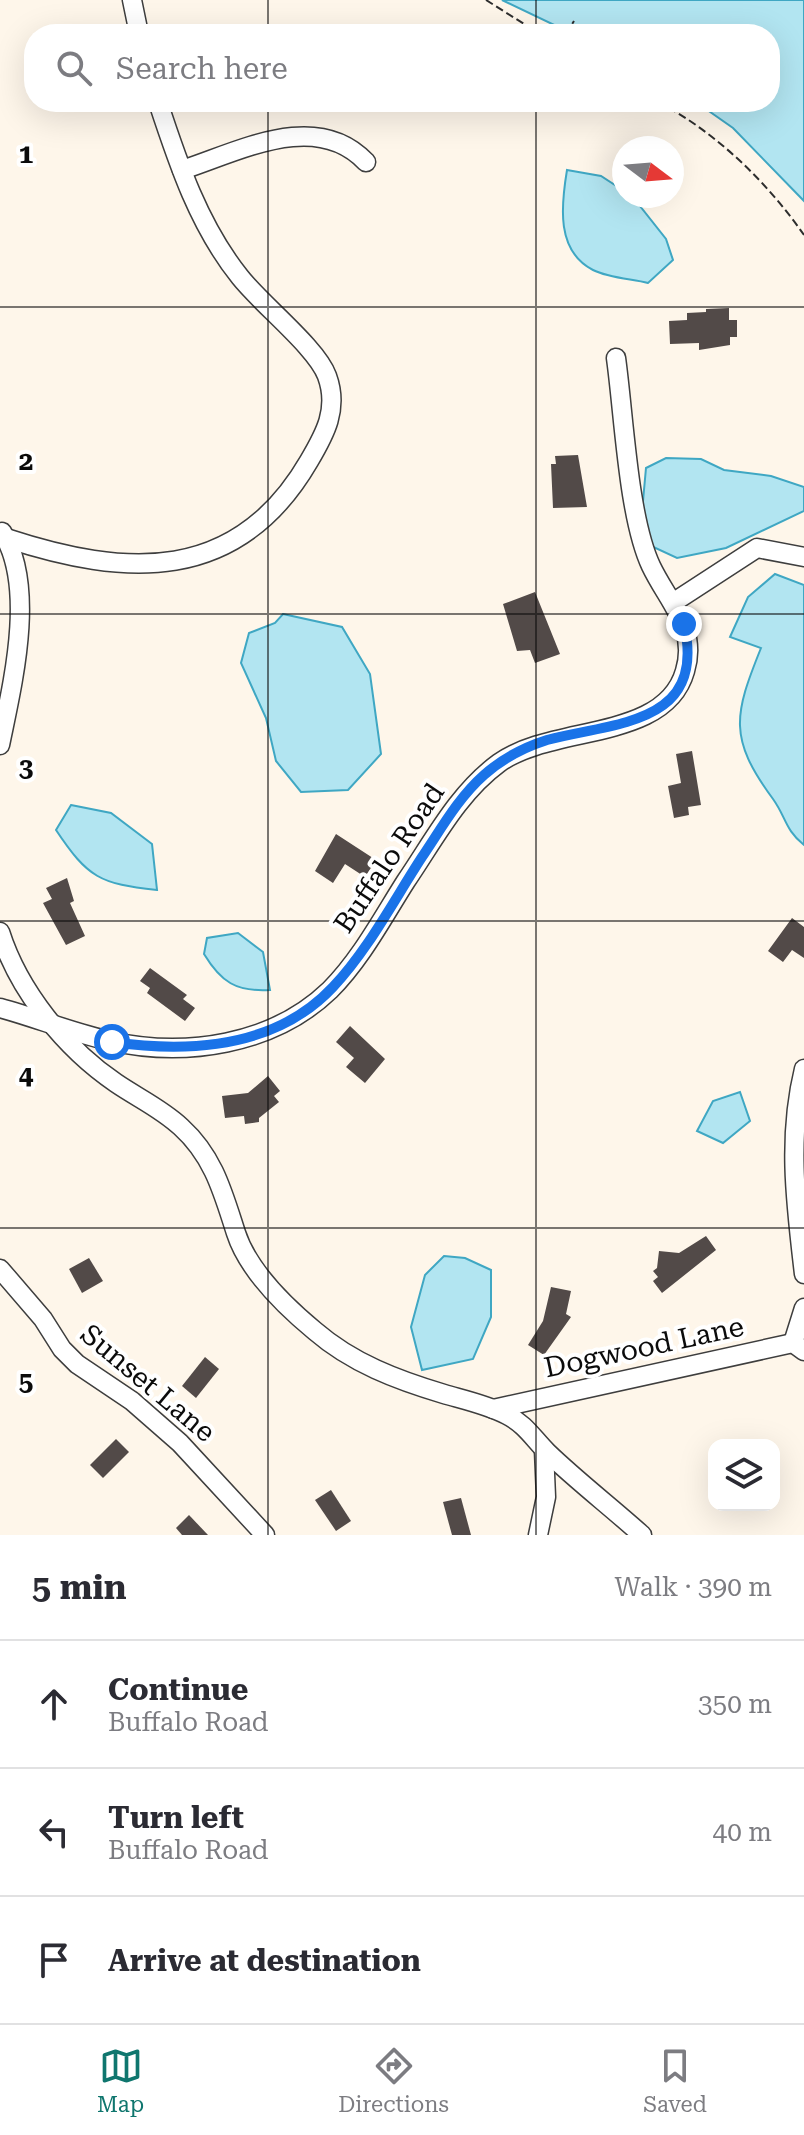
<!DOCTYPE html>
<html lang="en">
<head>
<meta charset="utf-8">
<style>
  :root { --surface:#fff; --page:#f7f7f7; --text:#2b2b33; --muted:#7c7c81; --line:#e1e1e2; --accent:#0f766e }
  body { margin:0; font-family:"Roboto Serif",serif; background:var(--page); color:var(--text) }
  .controls { position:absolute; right:24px; bottom:24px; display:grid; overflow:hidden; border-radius:16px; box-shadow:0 8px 32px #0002 }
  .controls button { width:72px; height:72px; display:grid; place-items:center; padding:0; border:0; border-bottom:2px solid var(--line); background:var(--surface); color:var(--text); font:40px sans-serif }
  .compass { position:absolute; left:612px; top:136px; width:72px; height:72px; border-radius:50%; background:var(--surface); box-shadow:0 8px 32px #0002; rotate:106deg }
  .stop { position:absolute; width:24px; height:24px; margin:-18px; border:6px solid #1a73e8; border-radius:50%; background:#fff }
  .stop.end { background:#1a73e8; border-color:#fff; box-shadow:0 2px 8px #0008 }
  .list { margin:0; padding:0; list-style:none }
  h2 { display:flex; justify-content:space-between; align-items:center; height:104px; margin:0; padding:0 32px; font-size:34px }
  h2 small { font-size:26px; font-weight:400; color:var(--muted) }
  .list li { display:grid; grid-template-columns:52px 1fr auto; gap:24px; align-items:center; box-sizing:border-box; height:128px; padding:0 32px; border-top:2px solid var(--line) }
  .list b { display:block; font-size:30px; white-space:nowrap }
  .list p { margin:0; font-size:26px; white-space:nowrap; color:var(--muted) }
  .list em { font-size:26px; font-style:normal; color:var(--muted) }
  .icon { flex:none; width:44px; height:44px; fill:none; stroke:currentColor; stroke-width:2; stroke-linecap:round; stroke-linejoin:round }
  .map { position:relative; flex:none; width:804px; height:1535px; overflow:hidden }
  .search { position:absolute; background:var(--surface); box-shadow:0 8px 32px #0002; left:24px; right:24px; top:24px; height:88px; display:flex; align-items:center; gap:20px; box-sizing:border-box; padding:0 28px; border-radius:32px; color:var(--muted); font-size:30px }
  .sheet { height:488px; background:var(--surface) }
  nav { display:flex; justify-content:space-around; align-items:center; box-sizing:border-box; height:112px; border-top:2px solid var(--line); background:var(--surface); font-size:22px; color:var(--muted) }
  nav a { display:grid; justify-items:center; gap:4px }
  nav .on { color:var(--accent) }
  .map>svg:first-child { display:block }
  .water { fill:#b2e5f1; stroke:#3fa7c3; stroke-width:2 }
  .building { fill:#524a48 }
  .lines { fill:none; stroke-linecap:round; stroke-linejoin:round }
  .minor-casing { stroke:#3e3e3e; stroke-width:21 }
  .path { stroke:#2d2d2d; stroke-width:2; stroke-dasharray:8 4; stroke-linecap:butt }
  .minor { stroke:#fff; stroke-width:18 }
  .route { stroke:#1a73e8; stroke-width:10 }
  .grid { fill:none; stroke:#0b0b0b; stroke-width:2; stroke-opacity:0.55 }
  .labels { text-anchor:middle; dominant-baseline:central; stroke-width:8; stroke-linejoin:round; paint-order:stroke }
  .street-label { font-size:28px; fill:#0b0b0b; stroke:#fff }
  .grid-label { font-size:26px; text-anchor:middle; font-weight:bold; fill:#0b0b0b; stroke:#fff; stroke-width:8; stroke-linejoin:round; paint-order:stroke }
</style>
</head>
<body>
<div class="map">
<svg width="804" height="1535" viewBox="0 0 804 1535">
  <rect width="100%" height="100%" fill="#fef6ea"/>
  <!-- water -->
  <g class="water">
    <polygon points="502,0 804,0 804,201 733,128 696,102 770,102 770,34 573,34"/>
    <path d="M 567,170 L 601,176 L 624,191 L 624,196 L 632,196 L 666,239 L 673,260 L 648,283 C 632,279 609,278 593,270 C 556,251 561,206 567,170 Z"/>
    <polygon points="666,458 701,459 724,470 771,476 804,487 804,511 726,548 677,558 649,545 641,523 646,468"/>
    <path d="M 775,574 L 804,585 L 804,845 C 785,830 786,817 773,799 C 728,738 734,715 761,648 L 730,637 L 748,597 Z"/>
    <polygon points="283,614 342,627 370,674 381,754 348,790 301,792 276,761 266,718 241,663 249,633 275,623"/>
    <path d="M 71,805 L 111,813 L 152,844 L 157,890 C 100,884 88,878 56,830 Z"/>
    <path d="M 238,933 L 263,952 L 270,990 C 236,992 221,982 204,954 L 207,938 Z"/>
    <polygon points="740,1092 750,1121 723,1143 697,1131 713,1101"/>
    <polygon points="444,1256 465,1258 491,1270 491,1317 473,1359 422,1370 411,1327 425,1275"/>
  </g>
  <!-- building -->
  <g class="building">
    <polygon points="729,308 729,320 737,320 737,337 730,337 730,345 699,350 699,343 670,344 669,321 687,320 687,313 706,312 706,309"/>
    <polygon points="578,455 587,507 553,508 551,464 556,464 555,456"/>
    <polygon points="535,592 560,654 535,663 530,650 517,651 503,604"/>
    <polygon points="692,751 701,805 688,807 689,815 674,818 668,786 681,783 676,754"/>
    <polygon points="336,834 376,860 365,877 345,864 333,883 315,871"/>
    <polygon points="67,878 74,901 70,903 85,936 66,945 43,903 52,899 46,888"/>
    <polygon points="792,918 804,927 804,958 792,950 783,962 768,951"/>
    <polygon points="150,968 187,995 183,999 195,1008 185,1021 147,993 150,988 140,981"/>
    <polygon points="350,1026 385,1059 365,1083 346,1067 354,1058 336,1042"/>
    <polygon points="268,1076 280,1091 274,1096 279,1102 259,1118 259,1122 245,1124 244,1116 225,1118 222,1096 248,1093"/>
    <polygon points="706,1236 716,1250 662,1293 653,1281 658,1277 653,1271 657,1268 659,1251 679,1253"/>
    <polygon points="89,1258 103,1281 82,1293 69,1269"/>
    <polygon points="551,1287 571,1291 566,1314 571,1317 544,1355 528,1345 543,1321"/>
    <polygon points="205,1357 219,1369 196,1398 182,1386"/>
    <polygon points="116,1439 129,1452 103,1478 90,1465"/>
    <polygon points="331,1490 351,1521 336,1531 315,1500"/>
    <polygon points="461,1498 471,1535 452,1535 443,1502"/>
    <polygon points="189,1515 208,1535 182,1535 176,1528"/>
  </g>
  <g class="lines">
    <!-- minor casing -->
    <g class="minor-casing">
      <g id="minor">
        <polyline points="132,0 139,34"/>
        <path d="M 182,170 C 238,152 316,109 366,162"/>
        <path d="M 6,538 C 125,577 237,585 309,461 C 325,434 339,409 327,376 C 317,348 262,305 240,277 C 199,226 178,163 158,102"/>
        <polyline points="674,602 757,548 804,557"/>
        <path d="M 0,745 C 12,686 37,587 2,532"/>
        <path d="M 0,932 C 19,992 66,1049 116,1083 C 138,1098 162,1109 181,1127 C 214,1157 223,1193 236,1233 C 248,1270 286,1307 315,1331 C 352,1363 397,1380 444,1394 C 465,1400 488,1405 507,1415 C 525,1424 533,1438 547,1452 C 577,1481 611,1507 642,1535"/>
        <path d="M 0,1008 C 37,1018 73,1033 110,1041 C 185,1058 273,1045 330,990 C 361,959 383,917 406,881 C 434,840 458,793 499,763 C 553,724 665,742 685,671 C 698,628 668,602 651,566 C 628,517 624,415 616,358"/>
        <path d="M 804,1069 C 787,1138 796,1205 804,1274"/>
        <polyline points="0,1269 43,1319 62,1349 77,1364 132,1401 180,1443 265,1535"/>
        <polyline points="793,1343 804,1308"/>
        <polyline points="493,1409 793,1343 804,1351"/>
        <polyline points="538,1535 546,1497 544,1450"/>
      </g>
    </g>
    <!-- path -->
    <g class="path">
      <polyline points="486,0 540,34"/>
      <polyline points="566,34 574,21"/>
      <path d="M 658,102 C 716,132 767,182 804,235"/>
    </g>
    <!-- minor -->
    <use href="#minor" class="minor"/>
  </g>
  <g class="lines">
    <!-- route -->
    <path class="route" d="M 112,1042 C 189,1053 276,1048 333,987 C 368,950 394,900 422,857 C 441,829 458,798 484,775 C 502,759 525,747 547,740 C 616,722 707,725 684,624"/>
  </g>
  <!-- grid -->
  <path class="grid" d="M 268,0 L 268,34M 536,0 L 536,34M 268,102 L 268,1535M 536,102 L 536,1535M 0,307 L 804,307M 0,614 L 804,614M 0,921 L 804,921M 0,1228 L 804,1228"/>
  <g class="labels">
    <!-- street labels -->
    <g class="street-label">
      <text transform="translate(389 858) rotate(-56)">Buffalo Road</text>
      <text transform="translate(644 1347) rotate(-12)">Dogwood Lane</text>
      <text transform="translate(148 1383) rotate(40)">Sunset Lane</text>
    </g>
  </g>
  <g class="grid-label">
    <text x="26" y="163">1</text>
    <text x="26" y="470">2</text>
    <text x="26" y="777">3</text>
    <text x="26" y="1084">4</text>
    <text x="26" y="1391">5</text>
  </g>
</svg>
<div class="controls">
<button><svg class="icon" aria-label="layers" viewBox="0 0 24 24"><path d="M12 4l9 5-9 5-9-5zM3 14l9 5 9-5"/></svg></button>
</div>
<svg class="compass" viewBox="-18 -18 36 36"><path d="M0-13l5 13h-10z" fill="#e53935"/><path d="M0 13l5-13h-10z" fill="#7c7c81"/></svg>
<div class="stop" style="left:112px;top:1042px"></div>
<div class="stop end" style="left:684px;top:624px"></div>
<div class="search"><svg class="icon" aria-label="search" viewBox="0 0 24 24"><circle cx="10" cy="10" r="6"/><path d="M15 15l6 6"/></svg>Search here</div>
</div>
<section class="sheet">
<h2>5 min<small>Walk · 390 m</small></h2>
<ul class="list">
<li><svg class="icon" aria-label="ahead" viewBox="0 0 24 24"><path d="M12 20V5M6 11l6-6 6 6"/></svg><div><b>Continue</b><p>Buffalo Road</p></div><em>350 m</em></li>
<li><svg class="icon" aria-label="left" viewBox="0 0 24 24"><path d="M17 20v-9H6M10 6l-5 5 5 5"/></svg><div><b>Turn left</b><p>Buffalo Road</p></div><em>40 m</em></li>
<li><svg class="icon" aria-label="arrive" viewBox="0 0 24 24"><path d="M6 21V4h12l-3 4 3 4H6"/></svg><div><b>Arrive at destination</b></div></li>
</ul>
</section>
<nav>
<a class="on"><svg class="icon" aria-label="map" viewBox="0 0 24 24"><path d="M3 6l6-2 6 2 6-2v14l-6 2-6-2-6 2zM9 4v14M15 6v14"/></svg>Map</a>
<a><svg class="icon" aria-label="directions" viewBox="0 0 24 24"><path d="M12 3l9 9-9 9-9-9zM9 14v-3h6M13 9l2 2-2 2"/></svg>Directions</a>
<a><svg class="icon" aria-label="saved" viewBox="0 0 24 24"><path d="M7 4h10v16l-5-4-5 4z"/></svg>Saved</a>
</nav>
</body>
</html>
